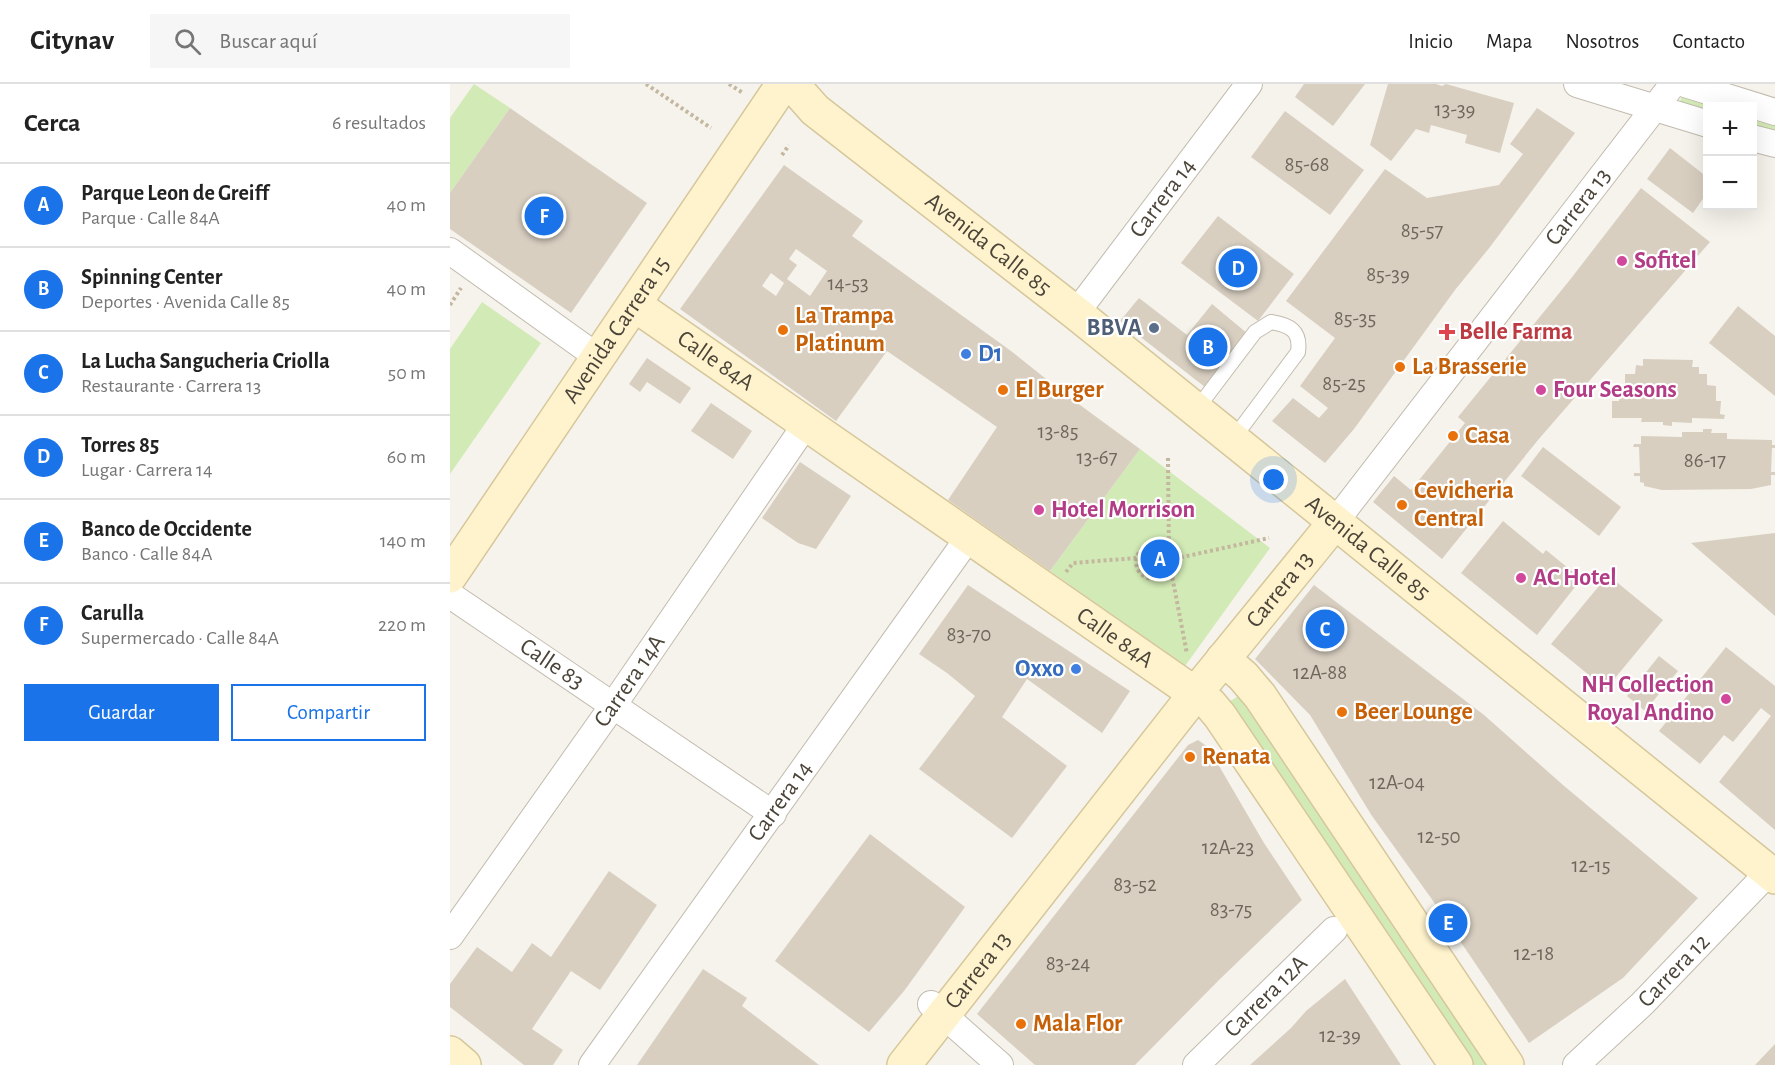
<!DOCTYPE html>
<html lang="es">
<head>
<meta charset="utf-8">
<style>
  :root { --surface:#fff; --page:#f6f6f6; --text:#222; --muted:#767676; --line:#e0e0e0; --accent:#1a73e8 }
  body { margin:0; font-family:"Alegreya Sans",sans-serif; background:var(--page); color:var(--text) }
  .controls { position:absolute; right:18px; top:18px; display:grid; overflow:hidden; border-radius:0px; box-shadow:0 6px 24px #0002 }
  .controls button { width:54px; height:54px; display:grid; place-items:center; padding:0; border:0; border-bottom:2px solid var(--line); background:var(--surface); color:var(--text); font:30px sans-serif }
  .you { position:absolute; left:824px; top:396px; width:21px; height:21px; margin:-15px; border:4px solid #fff; border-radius:50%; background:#1a73e8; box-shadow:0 0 0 9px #1a73e833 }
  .badge { display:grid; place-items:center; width:39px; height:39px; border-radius:50%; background:var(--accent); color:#fff; font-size:20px; font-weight:700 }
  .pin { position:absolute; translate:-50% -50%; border:3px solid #fff; box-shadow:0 2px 6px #0006 }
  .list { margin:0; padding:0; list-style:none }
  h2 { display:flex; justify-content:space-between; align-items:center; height:78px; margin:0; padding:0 24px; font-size:26px }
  h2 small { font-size:20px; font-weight:400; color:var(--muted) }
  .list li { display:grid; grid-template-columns:39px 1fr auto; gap:18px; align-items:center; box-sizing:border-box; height:84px; padding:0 24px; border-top:2px solid var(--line) }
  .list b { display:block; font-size:22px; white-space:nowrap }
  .list p { margin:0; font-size:20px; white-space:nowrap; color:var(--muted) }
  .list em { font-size:20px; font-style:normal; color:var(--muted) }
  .actions { display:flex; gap:12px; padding:18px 24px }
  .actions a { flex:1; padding:14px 0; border:2px solid var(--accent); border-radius:0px; text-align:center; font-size:21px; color:var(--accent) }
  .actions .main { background:var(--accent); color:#fff }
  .icon { flex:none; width:33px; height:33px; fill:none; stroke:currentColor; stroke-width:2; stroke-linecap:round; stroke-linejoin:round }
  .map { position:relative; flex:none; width:1325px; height:981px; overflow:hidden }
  header { display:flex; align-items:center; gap:36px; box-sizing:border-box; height:84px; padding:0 30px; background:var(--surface); border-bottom:2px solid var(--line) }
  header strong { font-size:28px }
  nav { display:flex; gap:33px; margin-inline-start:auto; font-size:21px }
  .search { width:420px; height:54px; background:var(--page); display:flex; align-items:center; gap:15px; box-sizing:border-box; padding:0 21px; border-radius:0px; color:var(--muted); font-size:22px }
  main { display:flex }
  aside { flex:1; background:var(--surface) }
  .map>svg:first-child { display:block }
  .green { fill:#d2eab5 }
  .building { fill:#d8cfc1; fill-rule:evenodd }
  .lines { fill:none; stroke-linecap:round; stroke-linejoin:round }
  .lane-casing { stroke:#c2bbae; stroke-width:16 }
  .street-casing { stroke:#c2bbae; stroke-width:28 }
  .secondary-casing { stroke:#d6c79b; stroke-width:36 }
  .path { stroke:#c4b79f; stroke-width:4; stroke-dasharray:3 3; stroke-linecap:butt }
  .lane { stroke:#fff; stroke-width:14 }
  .street { stroke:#fff; stroke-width:26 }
  .secondary { stroke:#fff3cd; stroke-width:33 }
  .hotel-dot { fill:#d1479c; stroke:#fff; stroke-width:2 }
  .service-dot { fill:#5c6f8a; stroke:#fff; stroke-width:2 }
  .food-dot { fill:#e8710a; stroke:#fff; stroke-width:2 }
  .health-dot { fill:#e0444e; stroke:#fff; stroke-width:2 }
  .shop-dot { fill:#3f7fe0; stroke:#fff; stroke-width:2 }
  .labels { text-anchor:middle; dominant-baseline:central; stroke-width:4.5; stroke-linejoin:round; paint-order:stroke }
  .number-label { font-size:21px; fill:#6e675b }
  .street-label { font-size:24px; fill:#4b4439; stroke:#fff }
  .hotel-label { font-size:24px; font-weight:bold; fill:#b23c85; stroke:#fff; text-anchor:start }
  .food-label { font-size:24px; font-weight:bold; fill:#c56008; stroke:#fff; text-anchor:start }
  .service-label { font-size:24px; font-weight:bold; fill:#4e5e75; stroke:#fff; text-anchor:end }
  .health-label { font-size:24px; font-weight:bold; fill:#be3a42; stroke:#fff; text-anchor:start }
  .shop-label { font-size:24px; font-weight:bold; fill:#366cbe; stroke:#fff; text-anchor:start }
</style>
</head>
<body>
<header>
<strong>Citynav</strong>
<div class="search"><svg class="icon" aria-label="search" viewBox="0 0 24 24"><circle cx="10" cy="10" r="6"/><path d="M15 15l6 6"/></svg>Buscar aquí</div>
<nav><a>Inicio</a><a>Mapa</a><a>Nosotros</a><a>Contacto</a></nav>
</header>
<main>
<aside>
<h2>Cerca<small>6 resultados</small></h2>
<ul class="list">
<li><span class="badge">A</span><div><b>Parque Leon de Greiff</b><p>Parque · Calle 84A</p></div><em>40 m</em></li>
<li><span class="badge">B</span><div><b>Spinning Center</b><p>Deportes · Avenida Calle 85</p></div><em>40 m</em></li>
<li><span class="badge">C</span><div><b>La Lucha Sangucheria Criolla</b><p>Restaurante · Carrera 13</p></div><em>50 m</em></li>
<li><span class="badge">D</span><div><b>Torres 85</b><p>Lugar · Carrera 14</p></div><em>60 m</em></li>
<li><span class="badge">E</span><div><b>Banco de Occidente</b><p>Banco · Calle 84A</p></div><em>140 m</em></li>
<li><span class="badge">F</span><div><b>Carulla</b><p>Supermercado · Calle 84A</p></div><em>220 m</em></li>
</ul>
<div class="actions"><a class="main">Guardar</a><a>Compartir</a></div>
</aside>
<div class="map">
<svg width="1325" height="981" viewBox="0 0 1325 981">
  <rect width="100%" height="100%" fill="#f6f3ec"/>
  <!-- green -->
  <g class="green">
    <polygon points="24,0 60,24 0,109 0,34"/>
    <polygon points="1233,8 1281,22 1258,22 1257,30 1229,21"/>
    <polygon points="1302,29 1325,36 1325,51 1303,44"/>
    <polygon points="32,218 91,259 0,390 0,265"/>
    <polygon points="690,365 820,464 735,582 600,487"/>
    <polygon points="796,607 1047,981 1019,981 776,620"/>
  </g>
  <!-- building -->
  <g class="building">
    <polygon points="854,0 915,0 883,42 845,13"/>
    <polygon points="938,0 986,0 992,2 996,0 1064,19 1050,69 1015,59 1017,51 981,41 979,49 966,45 941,77 920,61"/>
    <polygon points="60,24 197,119 121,229 0,145 0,109"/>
    <polygon points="1087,24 1125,49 1040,163 1005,206 904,345 875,379 822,337 843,314 869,334 878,324 850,302 885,254 836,217 935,85 977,114 1049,101 1073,70 1060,60"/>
    <polygon points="835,27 914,86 880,131 801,73"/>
    <polygon points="1220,64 1257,93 1257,109 1243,129 1197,95"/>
    <path d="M 334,81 L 413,137 L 402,152 L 561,267 L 615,310 L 690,365 L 600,487 L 498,416 L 547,343 L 437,267 L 386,337 L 230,225 ZM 346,165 L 377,187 L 360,212 L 337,195 L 347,181 L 339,175 ZM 321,189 L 334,199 L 326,212 L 312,202 Z"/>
    <polygon points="1191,104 1260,158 1088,356 992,475 923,418 944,392 961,406 1015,339 1008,333 1119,197"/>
    <polygon points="768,132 844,190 808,237 731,179"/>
    <polygon points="689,214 737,251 762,220 798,250 755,303 670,237"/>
    <polygon points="1288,222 1325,252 1325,312 1259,259"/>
    <polygon points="197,274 241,304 230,320 197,298 190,308 179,300"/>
    <polygon points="1193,275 1243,276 1242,283 1249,283 1249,290 1257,290 1257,301 1266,302 1266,317 1271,317 1270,330 1275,331 1274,335 1242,334 1242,339 1222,338 1222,342 1213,341 1213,338 1191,338 1192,334 1162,334 1162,317 1169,317 1169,303 1175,303 1175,290 1185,290 1186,281 1193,282"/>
    <polygon points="261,319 302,347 283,375 241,347"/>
    <polygon points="1253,345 1262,345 1261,349 1277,349 1277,355 1322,356 1322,361 1325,361 1325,364 1322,364 1321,388 1325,388 1325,391 1321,391 1321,401 1301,405 1212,406 1194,402 1194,399 1190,398 1190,392 1184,392 1184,389 1190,389 1189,363 1183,363 1184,360 1191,360 1191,352 1232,353 1232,348 1253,348"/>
    <polygon points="1093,363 1171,423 1149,452 1071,392"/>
    <polygon points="350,378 401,412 366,465 348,459 312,434"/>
    <polygon points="1053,437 1093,470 1096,466 1123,488 1121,491 1129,498 1087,551 1011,489"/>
    <polygon points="1325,449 1325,532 1241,459"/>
    <polygon points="1158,491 1213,536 1156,605 1101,560"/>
    <polygon points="518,501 680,607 652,649 577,595 552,633 617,682 562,754 469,685 525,612 497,589 469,570"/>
    <polygon points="864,501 1034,631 1113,701 1248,814 1173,894 1079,959 981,814 922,732 860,631 805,575"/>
    <polygon points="1276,563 1325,602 1325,746 1269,698 1321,632 1311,624 1283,658 1274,651 1250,680 1209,647"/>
    <polygon points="1209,572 1228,587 1195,627 1177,612"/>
    <polygon points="748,656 758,663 814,759 852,816 770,895 685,981 585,981 527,930 738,661"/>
    <polygon points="420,750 515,823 454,907 419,948 325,877"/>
    <polygon points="159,787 207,821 150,906 121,887 82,945 113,966 103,981 74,981 0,923 0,900 27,863 62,888 82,859 101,873"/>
    <polygon points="253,885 297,914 292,922 369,981 187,981"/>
    <polygon points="895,895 951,981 800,981 841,944 856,927"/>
    <polygon points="1325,960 1325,981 1305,981"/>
  </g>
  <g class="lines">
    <!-- lane casing -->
    <g class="lane-casing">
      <path id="lane" d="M 746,326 L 805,248 L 821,238 C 840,241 851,247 848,268 L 783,355"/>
    </g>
    <!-- street casing -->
    <g class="street-casing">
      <g id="street">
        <polyline points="1127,0 1258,40"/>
        <polyline points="1235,0 1325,28"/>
        <polyline points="1302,54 1325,60"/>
        <polyline points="0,167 149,274"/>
        <path id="s1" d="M 626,229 L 799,0"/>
        <path id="s2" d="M 885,438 L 1223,0"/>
        <path id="s3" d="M 0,511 L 323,730"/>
        <path id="s4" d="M 0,852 L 162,623 L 356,340"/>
        <polyline points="481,920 550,981"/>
        <path id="s5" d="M 142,981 L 519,453"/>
        <path id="s6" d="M 746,981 L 884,846"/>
        <path id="s7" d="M 1126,981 L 1192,920 L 1319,788"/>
      </g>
    </g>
    <!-- secondary casing -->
    <g class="secondary-casing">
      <g id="secondary">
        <path id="s8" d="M 342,0 L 365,26 L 626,229 L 1325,793"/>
        <path id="s9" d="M 185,221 L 760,620 L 770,632 L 1006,981"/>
        <path id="s10" d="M 0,492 L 333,0"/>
        <polyline points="773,575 793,592 810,612 1057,981"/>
        <polyline points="0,969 14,981"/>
        <path id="s11" d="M 454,981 L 753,600 L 885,438"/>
      </g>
    </g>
    <!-- path -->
    <g class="path">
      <polyline points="196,0 261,44"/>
      <polyline points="279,0 293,9"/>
      <polyline points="332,71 339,61"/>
      <polyline points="0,221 11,204"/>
      <polyline points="718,374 719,476 737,570"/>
      <circle cx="703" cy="478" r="17"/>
      <polyline points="719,476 819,454"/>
      <polyline points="616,488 623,479 686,474"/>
    </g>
    <!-- lane -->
    <use href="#lane" class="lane"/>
    <!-- street -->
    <use href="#street" class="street"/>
    <!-- secondary -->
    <use href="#secondary" class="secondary"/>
  </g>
  <!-- markers -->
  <g class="hotel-dot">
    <circle cx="1172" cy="177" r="6"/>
    <circle cx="1091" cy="306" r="6"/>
    <circle cx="589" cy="426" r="6"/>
    <circle cx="1071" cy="494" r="6"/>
    <circle cx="1276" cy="615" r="6"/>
  </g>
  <circle class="service-dot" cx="704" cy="244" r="6"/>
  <g class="food-dot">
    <circle cx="333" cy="246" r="6"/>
    <circle cx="950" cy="283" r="6"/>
    <circle cx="553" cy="306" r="6"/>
    <circle cx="1003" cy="352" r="6"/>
    <circle cx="952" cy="421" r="6"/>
    <circle cx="892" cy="628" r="6"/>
    <circle cx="740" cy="673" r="6"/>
    <circle cx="571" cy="940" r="6"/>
  </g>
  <path class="health-dot" d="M994 239h6v6h6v6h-6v6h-6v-6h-6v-6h6z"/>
  <g class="shop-dot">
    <circle cx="516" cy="270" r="6"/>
    <circle cx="626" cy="585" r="6"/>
  </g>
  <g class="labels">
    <!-- number labels -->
    <g class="number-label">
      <text x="1005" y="25">13-39</text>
      <text x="857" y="80">85-68</text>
      <text x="972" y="146">85-57</text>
      <text x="938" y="190">85-39</text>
      <text x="398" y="199">14-53</text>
      <text x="905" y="234">85-35</text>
      <text x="894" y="299">85-25</text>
      <text x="608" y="347">13-85</text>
      <text x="647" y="373">13-67</text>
      <text x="1255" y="376">86-17</text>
      <text x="519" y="550">83-70</text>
      <text x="870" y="588">12A-88</text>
      <text x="947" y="698">12A-04</text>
      <text x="989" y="752">12-50</text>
      <text x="778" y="763">12A-23</text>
      <text x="1141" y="781">12-15</text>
      <text x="685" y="800">83-52</text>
      <text x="781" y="825">83-75</text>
      <text x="1084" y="869">12-18</text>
      <text x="618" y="879">83-24</text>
      <text x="890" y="951">12-39</text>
    </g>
    <!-- street labels -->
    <g class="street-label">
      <text stroke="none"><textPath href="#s1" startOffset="144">Carrera 14</textPath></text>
      <text stroke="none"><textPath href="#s2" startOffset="398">Carrera 13</textPath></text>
      <text stroke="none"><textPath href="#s8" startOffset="254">Avenida Calle 85</textPath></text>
      <text stroke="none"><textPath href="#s10" startOffset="297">Avenida Carrera 15</textPath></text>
      <text stroke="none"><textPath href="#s9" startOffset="98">Calle 84A</textPath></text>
      <text stroke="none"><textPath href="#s8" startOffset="740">Avenida Calle 85</textPath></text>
      <text stroke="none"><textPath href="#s11" startOffset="606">Carrera 13</textPath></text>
      <text stroke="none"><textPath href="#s9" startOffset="584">Calle 84A</textPath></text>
      <text stroke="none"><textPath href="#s3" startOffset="123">Calle 83</textPath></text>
      <text stroke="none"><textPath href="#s4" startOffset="312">Carrera 14A</textPath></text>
      <text stroke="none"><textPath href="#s5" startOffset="324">Carrera 14</textPath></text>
      <text stroke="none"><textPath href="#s7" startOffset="136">Carrera 12</textPath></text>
      <text stroke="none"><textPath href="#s11" startOffset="120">Carrera 13</textPath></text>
      <text stroke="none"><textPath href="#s6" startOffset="98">Carrera 12A</textPath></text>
    </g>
    <!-- hotel labels -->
    <g class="hotel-label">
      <text x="1184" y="177">Sofitel</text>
      <text x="1103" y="306">Four Seasons</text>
      <text x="601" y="426">Hotel Morrison</text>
      <text x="1083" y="494">AC Hotel</text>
      <text x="1264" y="601" text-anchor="end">NH Collection<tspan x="1264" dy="28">Royal Andino</tspan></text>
    </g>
    <!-- food labels -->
    <g class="food-label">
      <text x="345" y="232">La Trampa<tspan x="345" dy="28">Platinum</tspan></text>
      <text x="962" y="283">La Brasserie</text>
      <text x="565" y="306">El Burger</text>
      <text x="1015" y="352">Casa</text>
      <text x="964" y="407">Cevicheria<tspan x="964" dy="28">Central</tspan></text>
      <text x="904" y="628">Beer Lounge</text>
      <text x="752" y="673">Renata</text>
      <text x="583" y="940">Mala Flor</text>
    </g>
    <!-- service labels -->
    <g class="service-label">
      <text x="692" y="244">BBVA</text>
    </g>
    <!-- health labels -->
    <g class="health-label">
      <text x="1009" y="248">Belle Farma</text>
    </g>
    <!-- shop labels -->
    <g class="shop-label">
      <text x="528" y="270">D1</text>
      <text x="614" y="585" text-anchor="end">Oxxo</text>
    </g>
  </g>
</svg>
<div class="controls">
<button>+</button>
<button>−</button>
</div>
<div class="you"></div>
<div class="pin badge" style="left:710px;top:475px">A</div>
<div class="pin badge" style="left:758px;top:263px">B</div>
<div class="pin badge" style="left:875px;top:545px">C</div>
<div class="pin badge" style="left:788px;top:184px">D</div>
<div class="pin badge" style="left:998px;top:839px">E</div>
<div class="pin badge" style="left:94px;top:132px">F</div>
</div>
</main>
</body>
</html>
